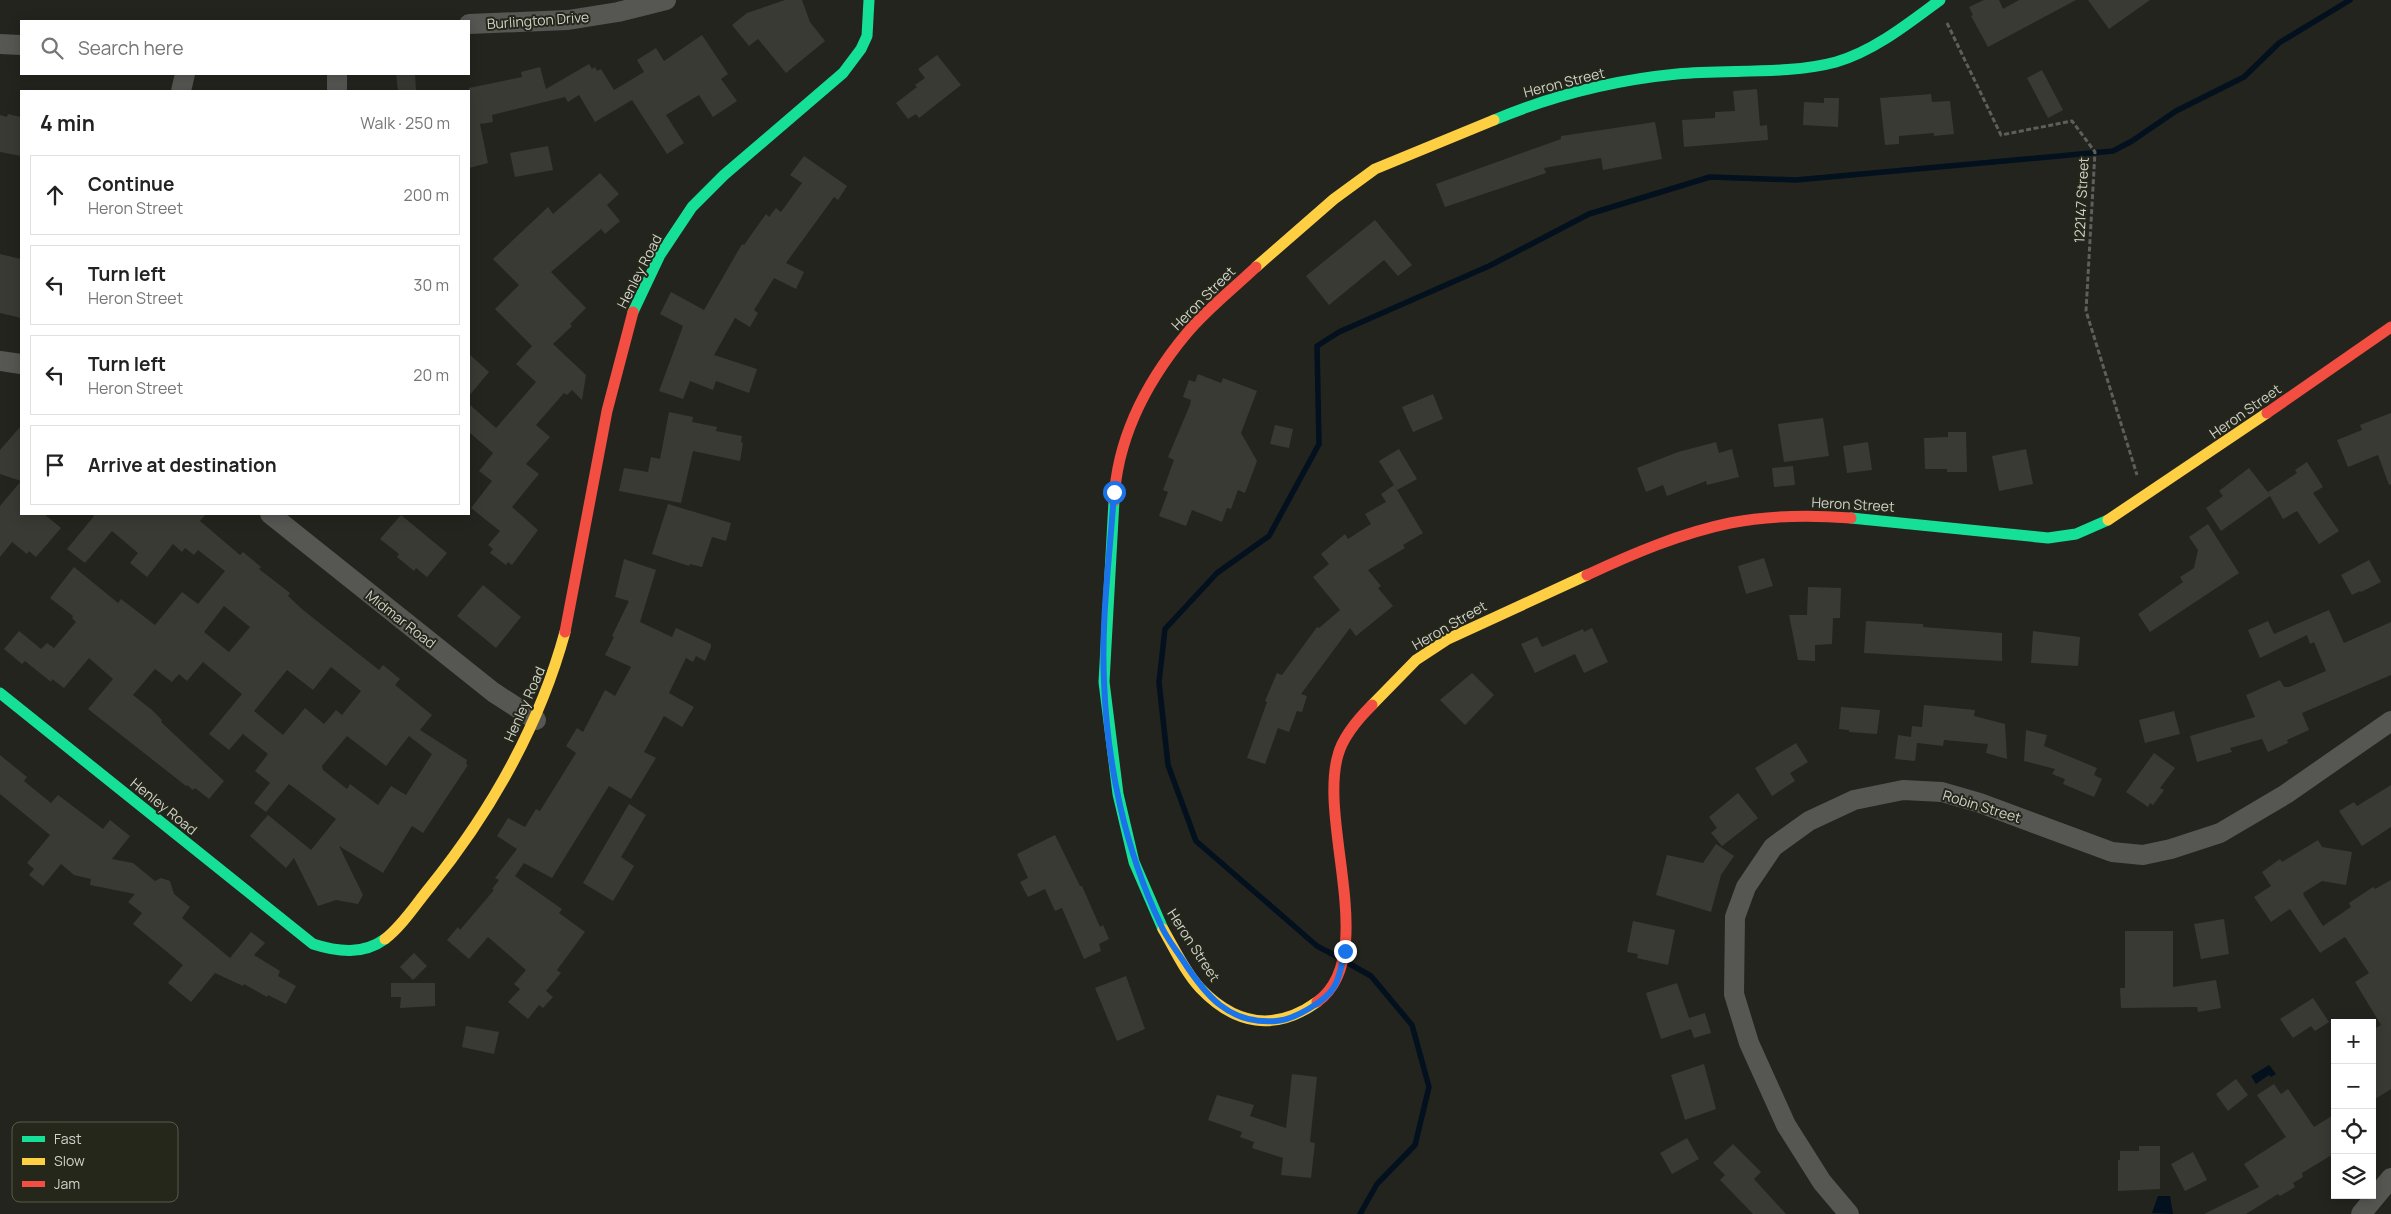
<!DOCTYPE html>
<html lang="en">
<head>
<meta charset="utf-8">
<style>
  :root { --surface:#fff; --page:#f2f2f2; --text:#222; --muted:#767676; --line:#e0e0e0 }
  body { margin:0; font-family:Manrope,sans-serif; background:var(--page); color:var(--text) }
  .controls { position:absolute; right:15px; bottom:15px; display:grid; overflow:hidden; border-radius:0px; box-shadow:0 2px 12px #0003 }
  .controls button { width:45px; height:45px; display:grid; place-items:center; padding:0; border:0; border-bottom:1px solid var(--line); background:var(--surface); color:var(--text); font:25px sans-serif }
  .stop { position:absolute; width:15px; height:15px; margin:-11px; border:4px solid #1a73e8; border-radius:50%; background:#fff }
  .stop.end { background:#1a73e8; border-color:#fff; box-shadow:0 1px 5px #0008 }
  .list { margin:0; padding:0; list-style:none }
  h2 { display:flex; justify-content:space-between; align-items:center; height:65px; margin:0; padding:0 20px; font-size:21px }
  h2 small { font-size:16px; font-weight:400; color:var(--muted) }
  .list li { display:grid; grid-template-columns:32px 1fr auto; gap:15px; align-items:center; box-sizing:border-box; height:80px; margin:0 10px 10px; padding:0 10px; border:1px solid var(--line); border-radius:0px }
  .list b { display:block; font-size:19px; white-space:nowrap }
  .list p { margin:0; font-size:16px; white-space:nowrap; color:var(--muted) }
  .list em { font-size:16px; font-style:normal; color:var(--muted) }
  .icon { flex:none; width:28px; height:28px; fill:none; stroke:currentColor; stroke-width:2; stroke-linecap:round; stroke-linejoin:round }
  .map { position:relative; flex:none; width:2391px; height:1214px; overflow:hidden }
  .search { position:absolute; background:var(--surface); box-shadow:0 2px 12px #0003; left:20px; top:20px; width:450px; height:55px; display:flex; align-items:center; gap:12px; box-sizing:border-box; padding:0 18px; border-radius:0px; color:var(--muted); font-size:19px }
  .panel { position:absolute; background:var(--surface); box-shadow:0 2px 12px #0003; left:20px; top:90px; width:450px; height:425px; border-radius:0px }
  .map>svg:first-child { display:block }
  .water { fill:#03101d }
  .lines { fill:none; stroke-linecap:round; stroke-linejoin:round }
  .stream { stroke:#03101d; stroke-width:5.5 }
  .building { fill:#393a34; fill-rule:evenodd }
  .path { stroke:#5e5e5b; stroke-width:3; stroke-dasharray:5 2.5; stroke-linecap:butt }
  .street { stroke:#565653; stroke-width:20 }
  .fast { stroke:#16e098; stroke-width:11 }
  .slow { stroke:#ffcf43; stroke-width:11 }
  .jam { stroke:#f24e42; stroke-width:11 }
  .route { stroke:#1a73e8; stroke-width:6 }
  .labels { text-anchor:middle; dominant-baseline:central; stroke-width:4; stroke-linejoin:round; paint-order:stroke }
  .street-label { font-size:14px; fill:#d1d3cb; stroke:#24271a }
  .key { fill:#24271a; stroke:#585b4f; stroke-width:1 }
  .key-label { font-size:14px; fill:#d1d3cb }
</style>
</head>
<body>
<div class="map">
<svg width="2391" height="1214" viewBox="0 0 2391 1214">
  <rect width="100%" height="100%" fill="#23241d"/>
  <!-- water -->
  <g class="water">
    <polygon points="2269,1065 2276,1074 2271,1077 2269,1075 2256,1084 2251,1076"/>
    <polygon points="2158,1196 2170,1196 2173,1214 2152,1213"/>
  </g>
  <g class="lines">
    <!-- stream -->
    <g class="stream">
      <polyline points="1336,956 1317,946 1196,841 1168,765 1159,682 1165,629 1217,573 1269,536 1319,444 1317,346 1339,332 1489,266 1589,214 1710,177 1796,180 2113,151 2132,141 2176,111 2244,77 2279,43 2350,0"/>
      <polyline points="1348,963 1371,976 1412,1025 1429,1087 1415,1145 1377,1184 1360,1214"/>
    </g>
  </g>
  <!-- building -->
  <g class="building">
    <polygon points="785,0 802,0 810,22 825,41 786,73 758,39 749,46 732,25 747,13"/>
    <polygon points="1984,0 1999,0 2003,9 2019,0 2076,0 1988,47 1971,16 1973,15 1969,7"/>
    <polygon points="2088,0 2150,0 2109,29"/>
    <polygon points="702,35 728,74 721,79 737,101 713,117 699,95 666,115 684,143 667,154 632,100 595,122 579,95 568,102 565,97 492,115 493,122 480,124 488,163 469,168 469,88 522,77 521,72 540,67 546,89 589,64 592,69 595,67 597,71 601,69 614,90 644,72 637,60 656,48 664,61"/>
    <polygon points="937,55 961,85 919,118 916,114 908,119 896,103 917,87 915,85 925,78 918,69"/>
    <polygon points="2042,70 2063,110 2048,118 2027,78"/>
    <polygon points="396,74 415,74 416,91 398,91"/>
    <polygon points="1757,89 1760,126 1767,125 1768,140 1684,147 1682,120 1715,118 1715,112 1735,111 1733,91"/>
    <polygon points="1931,94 1932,102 1950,101 1954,134 1934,136 1934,133 1899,136 1899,144 1885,145 1880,98"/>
    <polygon points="1824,98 1839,98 1838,127 1803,125 1804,102 1824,103"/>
    <polygon points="8,114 21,117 21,156 0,152 0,115 7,117"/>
    <polygon points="1655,122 1662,159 1603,170 1601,158 1544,168 1546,173 1445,207 1436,184 1561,139 1561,136"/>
    <polygon points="548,146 553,170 515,177 510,153"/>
    <polygon points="804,156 847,186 838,200 834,197 786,263 804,272 796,289 774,278 754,310 758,313 750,327 735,318 714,355 757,369 749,393 716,381 713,390 690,381 683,399 659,391 683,326 660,314 671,292 704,310 742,244 744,245 766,214 769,217 776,208 781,212 802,183 790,175"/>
    <polygon points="600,173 619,194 607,205 620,221 605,234 601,229 551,272 586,308 570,324 572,326 553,344 586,375 582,400 572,390 567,395 564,393 536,425 550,437 526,464 539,474 512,507 538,530 512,565 508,562 506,565 490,553 493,549 488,545 500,531 471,508 492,481 479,471 493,453 469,432 469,404 496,428 536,382 516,364 532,346 495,309 519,285 493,259 548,207 553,214"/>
    <polygon points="1375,220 1412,265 1398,276 1384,260 1329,305 1306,276"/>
    <polygon points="0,254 21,259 21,318 0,313"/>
    <polygon points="469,354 489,372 469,396"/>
    <polygon points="1198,374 1221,383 1223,378 1257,391 1241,433 1257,461 1245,493 1238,490 1231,509 1227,508 1222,522 1192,510 1186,526 1159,516 1168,492 1163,490 1174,460 1168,457 1190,405 1191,400 1183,397 1189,380 1195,382"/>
    <polygon points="1433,394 1443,419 1413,432 1402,407"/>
    <polygon points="669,412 693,417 692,422 717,427 716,431 742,436 741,442 743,443 740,461 693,451 681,503 619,491 624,468 648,472 651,457 660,459"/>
    <polygon points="2391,413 2391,484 2389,485 2378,455 2348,467 2337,440 2362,430 2360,425"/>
    <polygon points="1823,418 1829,456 1784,462 1778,424"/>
    <polygon points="1275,425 1293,429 1289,448 1270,444"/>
    <polygon points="21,426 21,514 44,514 61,528 36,557 29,551 27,554 12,542 0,557 0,506 21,481 0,474 0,450"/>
    <polygon points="1948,432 1966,432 1967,472 1947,472 1947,469 1925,469 1924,438 1948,437"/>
    <polygon points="1716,442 1719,453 1732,449 1739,477 1707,485 1706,481 1667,496 1663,485 1646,492 1637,468 1678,452"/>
    <polygon points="1868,442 1872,470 1847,473 1843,446"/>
    <polygon points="1399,449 1417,479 1397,490 1379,461"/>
    <polygon points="2026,449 2033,484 1999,491 1992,456"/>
    <polygon points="2307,462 2323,487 2313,493 2339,531 2319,544 2297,511 2283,519 2270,496 2221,531 2206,508 2223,496 2219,491 2249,468 2270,495 2268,492 2297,473 2295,470"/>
    <polygon points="1793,466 1795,485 1774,487 1772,468"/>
    <polygon points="1394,485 1423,533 1403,545 1405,548 1368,570 1381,586 1378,588 1393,606 1356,636 1350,628 1301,694 1307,696 1302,712 1297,711 1289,732 1278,728 1265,764 1247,758 1267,702 1265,701 1277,673 1282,675 1317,627 1319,628 1340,610 1313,577 1329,564 1321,554 1345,534 1348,539 1371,524 1365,514 1386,502 1381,494"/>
    <polygon points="668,504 731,523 726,541 712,537 702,567 690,564 689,566 652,554"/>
    <path d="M 91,514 L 206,514 L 200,521 L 240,555 L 243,552 L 261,567 L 259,569 L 290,593 L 288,596 L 303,610 L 379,670 L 383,665 L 400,679 L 395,685 L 432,715 L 420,730 L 467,760 L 466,764 L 468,765 L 423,833 L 412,826 L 383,873 L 339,846 L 363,895 L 358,904 L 336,900 L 318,906 L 294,858 L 286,868 L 250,836 L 268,815 L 311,850 L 336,819 L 289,784 L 266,812 L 254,803 L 270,783 L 255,771 L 268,754 L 243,734 L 229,750 L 209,734 L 242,694 L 203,662 L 187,681 L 179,674 L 172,682 L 155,669 L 133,695 L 152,710 L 162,720 L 161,722 L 224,781 L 209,799 L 195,788 L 193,790 L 187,785 L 186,786 L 88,709 L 113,679 L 89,658 L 64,688 L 52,679 L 51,682 L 25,661 L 22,664 L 4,649 L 19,631 L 41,649 L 47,643 L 54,648 L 76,622 L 72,618 L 73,616 L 50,598 L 74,567 L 118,603 L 121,599 L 155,625 L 182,592 L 198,604 L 225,571 L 198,550 L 194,555 L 185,548 L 182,552 L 173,544 L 147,577 L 130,563 L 138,553 L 112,531 L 85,563 L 67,549 L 94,516 ZM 224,606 L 250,627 L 229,652 L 204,632 ZM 331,667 L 361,691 L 342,715 L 336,710 L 324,724 L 305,708 L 283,735 L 254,711 L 287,670 L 313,690 ZM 347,736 L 386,766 L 409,736 L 432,754 L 406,795 L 391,786 L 378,805 L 350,784 L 347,789 L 323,770 L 322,766 Z"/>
    <polygon points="401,515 447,553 427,577 416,568 414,571 397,557 399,554 380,539"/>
    <polygon points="2208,524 2239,573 2150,632 2138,614 2183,582 2180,577 2194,568 2198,550 2189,537"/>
    <polygon points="1764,558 1773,586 1746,594 1738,566"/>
    <polygon points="624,559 656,570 640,622 672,637 676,628 711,644 711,647 705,661 696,656 693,662 686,658 669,693 694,707 682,727 664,716 644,752 656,758 631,799 609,786 552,878 524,863 515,876 562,909 559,913 585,932 557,970 561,973 546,991 553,997 543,1008 539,1005 528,1019 508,1002 520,989 514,984 526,970 488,937 469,959 447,940 458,927 460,930 494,890 492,889 499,880 495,878 517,849 497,836 508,818 525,827 536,809 540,811 576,753 566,746 577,728 583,732 605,690 615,696 631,667 605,655 614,637 612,636 629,601 615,597"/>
    <polygon points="2369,560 2381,582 2361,592 2360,591 2352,595 2341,575"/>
    <polygon points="483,585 521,617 496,648 457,616"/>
    <polygon points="1808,587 1841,588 1840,618 1833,618 1832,644 1815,645 1815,661 1798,660 1789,615 1807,615"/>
    <polygon points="2329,610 2344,643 2391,622 2391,675 2302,713 2309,730 2287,740 2288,743 2268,752 2262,739 2230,748 2232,752 2197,762 2190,736 2255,717 2246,695 2280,680 2284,687 2289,687 2326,671 2314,642 2310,644 2307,635 2260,658 2248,630 2268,621 2274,634"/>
    <polygon points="1866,621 1923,624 1923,627 2002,633 2002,661 1864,653"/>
    <polygon points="1592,628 1608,662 1584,673 1575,654 1535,673 1521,644 1537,637 1542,647 1583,629 1584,632"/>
    <polygon points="2033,631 2080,637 2078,666 2031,663"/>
    <polygon points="1472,673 1494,695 1465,725 1440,700"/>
    <polygon points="1924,705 1975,710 1974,716 2005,724 2007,759 1986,753 1988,744 1944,740 1943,746 1917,743 1915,761 1895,759 1898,735 1911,737 1912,726 1922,727"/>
    <polygon points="1841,707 1880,710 1877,734 1849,732 1849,730 1839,729"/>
    <polygon points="2174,711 2180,734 2145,743 2139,720"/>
    <polygon points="2026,730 2047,735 2044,746 2097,768 2094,775 2102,779 2094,797 2063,784 2065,779 2052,774 2055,769 2024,761"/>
    <polygon points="1796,743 1808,762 1790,773 1795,781 1772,796 1755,768"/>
    <polygon points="2154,753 2175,768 2160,788 2164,790 2153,805 2150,803 2148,807 2126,792"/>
    <polygon points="0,755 27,777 24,781 51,803 58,795 103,829 110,820 130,836 112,859 133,863 155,881 161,878 170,881 174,894 190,907 182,918 230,958 251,932 265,943 254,955 280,971 278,976 296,986 286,1004 268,995 267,997 244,984 243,986 215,973 191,1002 168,983 183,965 133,924 142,913 128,902 135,894 90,885 91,879 74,875 61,864 43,886 29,875 34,869 27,863 50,835 0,794"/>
    <polygon points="2391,785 2391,827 2362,846 2339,811 2354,802 2357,806"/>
    <polygon points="1738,793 1758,818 1722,846 1711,833 1717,828 1709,817"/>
    <polygon points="629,804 646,815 621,857 634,866 613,901 583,883"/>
    <polygon points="1055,835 1080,886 1082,886 1100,927 1103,925 1109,939 1099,944 1101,951 1084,959 1062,908 1055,911 1045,889 1028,897 1020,882 1028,878 1017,854"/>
    <polygon points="2318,840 2322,847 2352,852 2346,885 2322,881 2303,893 2304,896 2323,926 2351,907 2349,903 2373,887 2375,889 2391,880 2391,1089 2372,1101 2372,1030 2381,1025 2355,982 2369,973 2345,937 2320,953 2290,909 2271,922 2254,897 2271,886 2262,872 2280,859 2282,862"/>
    <polygon points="1716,844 1734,856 1721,875 1711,912 1656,895 1667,855 1703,863"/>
    <polygon points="2224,919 2229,954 2201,959 2194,924"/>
    <polygon points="1633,921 1675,930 1668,965 1637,958 1638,954 1627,952"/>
    <polygon points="2125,931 2173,931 2173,987 2216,980 2221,1008 2198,1012 2197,1007 2121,1008 2120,988 2125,988"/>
    <polygon points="414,953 427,966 413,980 400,967"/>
    <polygon points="1126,976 1145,1029 1117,1041 1095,988"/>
    <polygon points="391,983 435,983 435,1006 400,1008 401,997 391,997"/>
    <polygon points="1677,983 1689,1018 1705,1013 1711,1033 1694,1038 1691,1029 1661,1039 1646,993"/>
    <polygon points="2313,998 2329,1022 2315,1031 2311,1026 2293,1038 2280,1019"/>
    <polygon points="466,1026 499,1032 494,1054 462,1047"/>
    <polygon points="1704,1064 1716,1109 1685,1120 1671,1075"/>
    <polygon points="1292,1074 1317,1077 1310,1142 1315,1143 1311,1178 1281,1175 1283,1158 1252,1148 1254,1142 1240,1137 1242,1132 1208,1120 1217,1095 1254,1105 1250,1116 1286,1128"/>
    <polygon points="2236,1079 2248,1095 2228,1111 2216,1094"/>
    <polygon points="2274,1084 2281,1094 2288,1089 2314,1127 2335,1114 2335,1153 2302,1173 2303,1177 2293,1183 2295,1187 2280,1196 2278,1194 2246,1214 2204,1214 2259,1187 2244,1164 2286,1137 2257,1095"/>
    <polygon points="1687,1138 1699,1159 1672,1174 1660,1153"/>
    <polygon points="1733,1144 1761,1172 1754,1179 1786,1214 1753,1214 1720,1180 1725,1175 1713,1163"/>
    <polygon points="2139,1146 2160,1146 2160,1189 2118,1191 2118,1160 2120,1160 2120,1151 2139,1151"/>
    <polygon points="2193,1152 2207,1180 2185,1191 2171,1164"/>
  </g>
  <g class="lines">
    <!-- path -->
    <polyline class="path" points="1947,23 2001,135 2072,121 2095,152 2086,311 2137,475"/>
    <!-- street -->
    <g class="street">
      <polyline points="469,24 568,20 618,12 666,0"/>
      <polyline points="0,44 21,45"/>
      <polyline points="181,91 185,74"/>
      <polyline points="337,91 337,74"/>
      <polyline points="0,361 21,364"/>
      <polyline points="270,514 493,692 536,720"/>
      <polyline points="1849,1214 1822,1182 1786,1125 1749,1043 1734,994 1735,917 1746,887 1773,847 1809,821 1854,800 1903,790 1942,792 1980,803 2112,852 2143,855 2171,849 2220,833 2286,794 2391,721"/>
      <polyline points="2361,1214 2391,1178"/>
    </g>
    <!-- fast -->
    <g class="fast">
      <path d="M 1494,120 C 1551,96 1615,80 1677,74 C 1728,69 1788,75 1836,62 C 1874,51 1909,23 1940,0"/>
      <polyline points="633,312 660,255 692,207 724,175 843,73 861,49 867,36 869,0"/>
      <polyline points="1114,501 1104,682 1118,794 1134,862 1163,929"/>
      <polyline points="1851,518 2048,538 2076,534 2108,520"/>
      <path d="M 0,693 L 313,944 C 338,952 363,955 385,939"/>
    </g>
    <!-- slow -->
    <g class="slow">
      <polyline points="1256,267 1334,199 1375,169 1494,120"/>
      <polyline points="2108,520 2267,413"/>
      <polyline points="1372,705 1416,660 1448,639 1587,575"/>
      <path d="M 1163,929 C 1174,948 1185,972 1200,988 C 1235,1025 1275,1032 1317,1002"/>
      <path d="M 385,939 C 403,925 416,904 430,887 C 492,810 539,727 565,632"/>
    </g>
    <!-- jam -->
    <g class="jam">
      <polyline points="2267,413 2391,327"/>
      <path d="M 1114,501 C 1117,438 1147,381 1187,333 C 1207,309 1234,288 1256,267"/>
      <path d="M 1587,575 C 1632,554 1681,533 1730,523 C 1770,515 1811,515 1851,518"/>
      <polyline points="565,632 607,411 633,312"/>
      <path d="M 1317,1002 C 1380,957 1318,823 1338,755 C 1343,736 1358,719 1372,705"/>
    </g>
  </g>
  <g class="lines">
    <!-- route -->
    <path class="route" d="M 1114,492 C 1110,555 1101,619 1104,681 C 1107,764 1125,849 1160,923 C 1165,936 1174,947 1182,959 C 1205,995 1229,1025 1276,1021 C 1293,1020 1325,1002 1334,987 C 1340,978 1342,962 1345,951"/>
  </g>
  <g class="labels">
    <!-- street labels -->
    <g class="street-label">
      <text transform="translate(538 20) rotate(-4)">Burlington Drive</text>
      <text transform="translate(1564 82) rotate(-14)">Heron Street</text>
      <text transform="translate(2081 200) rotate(-87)">122147 Street</text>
      <text transform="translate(639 271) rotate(-63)">Henley Road</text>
      <text transform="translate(1203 298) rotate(-45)">Heron Street</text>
      <text transform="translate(2245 411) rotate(-35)">Heron Street</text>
      <text transform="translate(1853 504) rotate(3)">Heron Street</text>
      <text transform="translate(401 619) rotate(38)">Midmar Road</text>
      <text transform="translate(1449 625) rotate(-30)">Heron Street</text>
      <text transform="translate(524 704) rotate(-66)">Henley Road</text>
      <text transform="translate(164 806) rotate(39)">Henley Road</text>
      <text transform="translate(1982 806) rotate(17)">Robin Street</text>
      <text transform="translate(1194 945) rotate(57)">Heron Street</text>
    </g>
  </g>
  <!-- legend -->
  <rect x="12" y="1122" width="166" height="80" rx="8" class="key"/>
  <rect x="22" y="1136" width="23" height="6" fill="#16e098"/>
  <rect x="22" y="1158" width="23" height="7" fill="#ffcf43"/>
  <rect x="22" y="1181" width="23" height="6" fill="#f24e42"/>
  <g class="key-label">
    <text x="54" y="1144">Fast</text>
    <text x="54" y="1166">Slow</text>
    <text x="54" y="1189">Jam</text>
  </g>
</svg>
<div class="controls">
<button>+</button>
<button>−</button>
<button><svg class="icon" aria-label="locate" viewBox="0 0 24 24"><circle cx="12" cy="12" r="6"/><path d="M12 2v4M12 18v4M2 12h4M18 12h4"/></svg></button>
<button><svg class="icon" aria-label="layers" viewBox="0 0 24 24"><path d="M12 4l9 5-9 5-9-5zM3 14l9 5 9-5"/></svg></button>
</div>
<div class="stop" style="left:1114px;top:492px"></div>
<div class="stop end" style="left:1345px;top:951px"></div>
<div class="search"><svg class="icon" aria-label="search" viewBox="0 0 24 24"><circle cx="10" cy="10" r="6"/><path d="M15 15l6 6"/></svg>Search here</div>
<section class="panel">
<h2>4 min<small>Walk · 250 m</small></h2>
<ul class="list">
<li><svg class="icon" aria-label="ahead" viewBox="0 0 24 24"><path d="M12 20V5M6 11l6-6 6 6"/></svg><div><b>Continue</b><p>Heron Street</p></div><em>200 m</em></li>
<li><svg class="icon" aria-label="left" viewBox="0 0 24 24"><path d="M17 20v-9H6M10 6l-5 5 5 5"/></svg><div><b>Turn left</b><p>Heron Street</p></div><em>30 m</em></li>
<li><svg class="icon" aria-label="left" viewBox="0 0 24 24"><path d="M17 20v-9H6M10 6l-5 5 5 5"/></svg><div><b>Turn left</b><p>Heron Street</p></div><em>20 m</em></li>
<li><svg class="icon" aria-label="arrive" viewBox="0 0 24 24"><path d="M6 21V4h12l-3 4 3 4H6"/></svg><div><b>Arrive at destination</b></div></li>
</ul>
</section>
</div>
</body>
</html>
